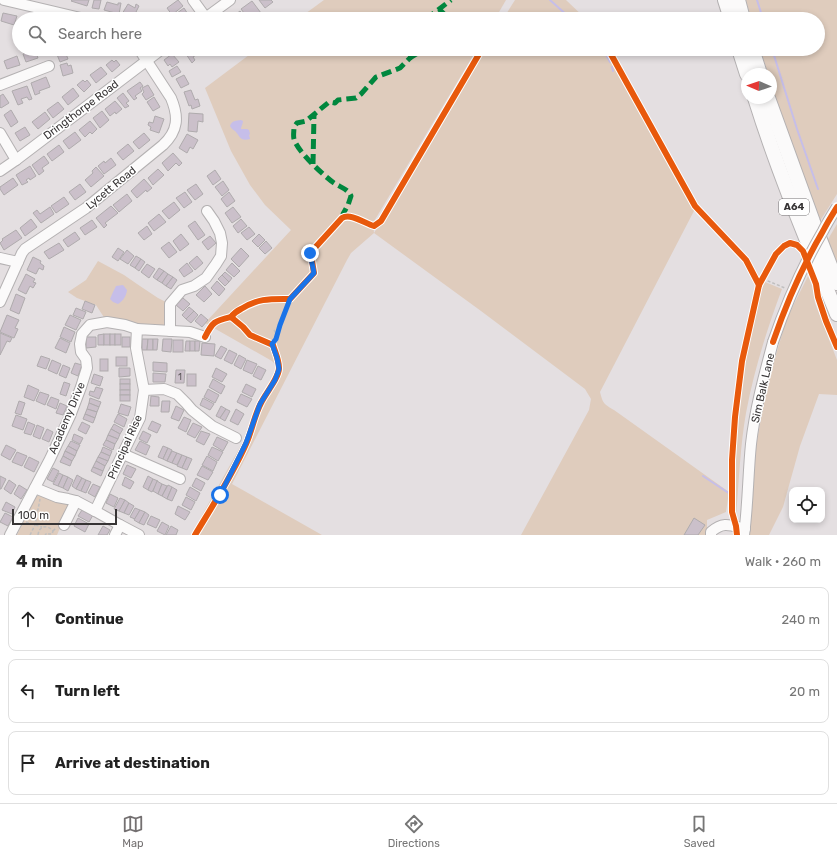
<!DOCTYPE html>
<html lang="en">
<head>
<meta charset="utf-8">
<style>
  :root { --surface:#fff; --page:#f6f6f6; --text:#222; --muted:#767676; --line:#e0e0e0; --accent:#747071 }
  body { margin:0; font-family:Rubik,sans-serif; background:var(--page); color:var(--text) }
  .controls { position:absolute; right:12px; bottom:12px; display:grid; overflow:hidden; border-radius:8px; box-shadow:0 2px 6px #0003 }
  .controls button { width:36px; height:36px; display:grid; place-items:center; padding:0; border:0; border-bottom:1px solid var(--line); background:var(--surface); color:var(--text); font:20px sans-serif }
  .compass { position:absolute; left:741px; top:68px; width:36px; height:36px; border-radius:50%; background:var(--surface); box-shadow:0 2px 6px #0003; rotate:272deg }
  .scale { position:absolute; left:12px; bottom:10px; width:105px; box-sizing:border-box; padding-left:4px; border:2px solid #373435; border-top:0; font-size:11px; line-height:14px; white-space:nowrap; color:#373435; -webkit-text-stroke:3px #fff; paint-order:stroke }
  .stop { position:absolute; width:12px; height:12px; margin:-9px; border:3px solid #1a73e8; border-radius:50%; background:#fff }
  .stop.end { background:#1a73e8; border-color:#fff; box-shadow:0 1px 4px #0008 }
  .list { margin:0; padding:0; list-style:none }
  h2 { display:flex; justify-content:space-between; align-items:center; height:52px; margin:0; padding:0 16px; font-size:17px }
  h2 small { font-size:13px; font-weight:400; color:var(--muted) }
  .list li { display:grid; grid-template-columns:26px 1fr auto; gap:12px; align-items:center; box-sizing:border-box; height:64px; margin:0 8px 8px; padding:0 8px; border:1px solid var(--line); border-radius:8px }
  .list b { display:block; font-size:15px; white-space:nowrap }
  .list em { font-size:13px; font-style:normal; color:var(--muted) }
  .icon { flex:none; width:22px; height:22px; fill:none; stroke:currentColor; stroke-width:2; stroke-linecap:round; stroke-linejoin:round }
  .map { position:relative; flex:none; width:837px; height:535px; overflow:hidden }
  .search { position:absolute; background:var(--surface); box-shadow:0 2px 6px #0003; left:12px; right:12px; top:12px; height:44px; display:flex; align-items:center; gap:10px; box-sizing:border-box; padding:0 14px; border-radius:22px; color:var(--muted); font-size:15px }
  .sheet { height:268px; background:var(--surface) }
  nav { display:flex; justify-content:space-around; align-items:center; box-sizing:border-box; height:56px; border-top:1px solid var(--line); background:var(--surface); font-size:11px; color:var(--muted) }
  nav a { display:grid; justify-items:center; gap:2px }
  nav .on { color:var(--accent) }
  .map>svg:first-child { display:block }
  .green { fill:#dfccbd }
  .water { fill:#c6bee9 }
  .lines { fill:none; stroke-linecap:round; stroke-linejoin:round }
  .stream { stroke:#c6bee9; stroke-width:2 }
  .building { fill:#cbc0ca; stroke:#afabad }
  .minor-casing { stroke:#b4b1b2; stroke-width:12 }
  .highway-casing { stroke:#b4b1b2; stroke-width:16 }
  .path { stroke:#c0bfbf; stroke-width:1.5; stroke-dasharray:3 2; stroke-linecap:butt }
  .minor { stroke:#fbfafa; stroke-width:10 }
  .highway { stroke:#fbfafa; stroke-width:14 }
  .minor-bridge-casing { stroke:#b4b1b2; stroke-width:12; stroke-linecap:butt }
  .minor-bridge { stroke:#fbfafa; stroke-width:10 }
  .quiet { stroke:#00873e; stroke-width:5; stroke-dasharray:10 5; stroke-linecap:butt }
  .cycleway-casing { stroke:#fff; stroke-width:8 }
  .cycleway { stroke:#e8590c; stroke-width:6 }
  .route { stroke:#1a73e8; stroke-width:5 }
  .labels { text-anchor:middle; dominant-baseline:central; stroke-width:3; stroke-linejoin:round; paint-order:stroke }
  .number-label { font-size:9px; fill:#5c575a }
  .shield { fill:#fff; stroke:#737172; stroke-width:1 }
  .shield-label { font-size:10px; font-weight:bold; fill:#373435 }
  .street-label { font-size:11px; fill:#373435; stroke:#fff }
</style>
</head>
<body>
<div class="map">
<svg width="837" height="535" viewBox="0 0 837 535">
  <rect width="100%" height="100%" fill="#e4dfe1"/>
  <!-- green -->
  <g class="green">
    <polygon points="324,0 506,0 495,19 298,19"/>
    <polygon points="515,0 566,0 586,19 503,19"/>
    <polygon points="746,0 837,0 837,194 820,221 786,133 771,84 771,74 768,74 760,49 818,49 818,19 751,19"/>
    <path d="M 257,49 L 477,49 L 373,223 L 374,233 L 485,49 L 611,49 L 651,122 L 647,128 L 695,209 L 600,392 C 603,404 604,404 614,410 L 729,492 L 726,512 L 707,520 L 707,535 L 521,535 L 589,410 L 591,399 L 585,389 L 481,311 L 374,233 L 351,253 L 347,260 L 232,484 L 322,535 L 191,535 L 282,372 L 272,361 L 205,323 L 291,230 L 265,205 L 250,185 L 231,151 L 205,88 Z"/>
    <polygon points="837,224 837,266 827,241"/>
    <polygon points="98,261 124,275 137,284 158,298 170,304 170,324 137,329 107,322 96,305 77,298 68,292 86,280"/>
    <polygon points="808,276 812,285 815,303 837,360 837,395 819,394 800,446 783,507 769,535 748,535 755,451 768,381 787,318"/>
    <path d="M 765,282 L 782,289 C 767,329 754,370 746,413 C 740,447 739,482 736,516 L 735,475 L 738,416 L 745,360 L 762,287 Z"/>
    <polygon points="41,495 71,502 57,535 17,535 36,496"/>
  </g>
  <!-- water -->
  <g class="water">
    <path d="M 241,120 L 243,121 C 243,124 241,126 241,129 L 247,129 L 249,130 L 250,134 L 249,135 L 250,139 C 240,142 240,136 235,131 C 233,130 231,128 230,126 C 232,120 236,121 241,120 Z"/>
    <path d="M 123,285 L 127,290 C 126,296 124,300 118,304 L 113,302 L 110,299 L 113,292 L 116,286 Z"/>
  </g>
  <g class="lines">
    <!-- stream -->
    <g class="stream">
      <polyline points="550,0 569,17"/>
      <polyline points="757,0 763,19"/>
      <polyline points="603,49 610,62"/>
      <polyline points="772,49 797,129 818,189"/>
      <polyline points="612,67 613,71"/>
      <polyline points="703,476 730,494"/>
    </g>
  </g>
  <!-- building -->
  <g class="building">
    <polygon points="72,0 89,0 87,6 71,1"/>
    <polygon points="94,0 101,0 99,9 92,8"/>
    <polygon points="178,0 183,6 172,15 167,8"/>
    <polygon points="259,0 271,0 273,2 265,8"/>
    <polygon points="252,1 261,13 256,17 253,13 247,17 241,9"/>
    <polygon points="107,2 118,5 118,3 121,3 119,14 104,10"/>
    <polygon points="128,4 135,8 136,4 139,6 136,12 144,16 142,19 131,19 122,14"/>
    <polygon points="184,8 191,19 175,19 173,16"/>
    <polygon points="240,11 246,19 234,19 232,17"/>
    <polygon points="3,13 17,16 14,25 1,21"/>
    <polygon points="28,49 29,52 35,50 38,58 26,62 23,54 26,53 25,50"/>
    <polygon points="64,49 68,59 60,62 56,52"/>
    <polygon points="187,49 196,49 199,53 193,57 195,60 192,63 184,51"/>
    <polygon points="172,54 179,62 172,67 170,64 168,66 164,60"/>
    <polygon points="17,56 20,65 7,69 4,61"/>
    <polygon points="112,60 114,62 116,60 120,65 112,72 106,65"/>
    <polygon points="67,63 68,66 71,65 73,73 63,76 60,65"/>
    <polygon points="177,66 181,72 172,77 169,71"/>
    <polygon points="101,67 107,74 96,83 90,75"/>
    <polygon points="184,75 189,84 181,88 176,79"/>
    <polygon points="46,77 50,87 39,91 40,93 35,95 31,83"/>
    <polygon points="83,80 85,82 87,80 91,85 84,92 77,85"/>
    <polygon points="140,82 143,86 140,88 142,91 135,96 137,98 134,100 127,91"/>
    <polygon points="148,85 154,95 146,100 142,94 144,92 142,88"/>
    <polygon points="27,86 32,99 29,100 27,97 21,99 23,103 18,105 12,91"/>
    <polygon points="73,88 79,96 68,105 62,97"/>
    <polygon points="191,90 195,100 198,99 200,106 192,109 191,105 189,106 184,92"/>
    <polygon points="123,93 129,101 126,103 129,106 125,108 117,98"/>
    <polygon points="3,94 9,103 1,108 0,107 0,96"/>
    <polygon points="154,97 160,107 153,111 147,102"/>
    <polygon points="115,101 122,109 116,114 115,112 110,116 105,109"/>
    <polygon points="58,102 64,109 53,118 47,110"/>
    <polygon points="11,110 18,122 11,127 4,115"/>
    <polygon points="102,111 109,120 100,128 93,118"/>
    <polygon points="45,112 50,119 38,129 32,122"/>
    <polygon points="189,113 203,114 203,122 198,121 197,132 188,131"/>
    <polygon points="155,116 164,119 159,133 150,130 151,127 148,125 149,122 153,123"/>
    <polygon points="90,121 97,129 92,134 90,132 85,137 79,130"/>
    <polygon points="25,127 30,135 20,141 15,133"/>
    <polygon points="75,132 81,140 69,149 63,141"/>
    <polygon points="144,133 150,140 139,149 133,142"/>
    <polygon points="187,134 198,140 193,149 190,147 187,153 179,148"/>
    <polygon points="128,144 134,151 123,160 117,153"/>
    <polygon points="59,145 64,152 52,161 47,154"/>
    <polygon points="173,153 182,163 179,166 176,163 168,171 162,163"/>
    <polygon points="44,156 49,163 42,168 44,171 39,175 32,165"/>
    <polygon points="111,158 116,165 104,174 98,166 104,161 105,163"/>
    <polygon points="30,166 36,176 30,180 29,178 26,180 28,182 22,185 16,175"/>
    <polygon points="96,167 104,176 91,187 85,180 93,173 92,171"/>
    <polygon points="158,169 164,175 153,185 148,178"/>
    <polygon points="215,170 221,179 213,185 207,176"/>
    <polygon points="13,178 18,185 4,195 0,189 0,187"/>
    <polygon points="144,179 152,188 147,192 146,190 137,198 131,191"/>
    <polygon points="223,181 229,190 222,196 215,187"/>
    <polygon points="80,184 86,192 75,200 69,192"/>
    <polygon points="196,184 203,194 195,200 187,190"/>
    <polygon points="185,192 192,202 184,208 176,198"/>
    <polygon points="229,192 235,201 227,207 221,199"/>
    <polygon points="127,194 132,201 119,212 113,205"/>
    <polygon points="64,197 69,204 56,213 51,206"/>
    <polygon points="174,202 180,210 169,219 162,211"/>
    <polygon points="111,206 118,213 105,223 107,225 104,228 96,218"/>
    <polygon points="50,207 54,214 41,223 33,213 37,210 40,214"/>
    <polygon points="233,207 241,217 232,223 225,213"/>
    <polygon points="159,214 166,222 154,231 148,223"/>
    <polygon points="31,219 37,227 25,236 20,228"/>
    <polygon points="241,219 247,226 238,233 233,226"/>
    <polygon points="92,220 97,227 85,235 80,228"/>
    <polygon points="195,221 205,235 198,240 188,226"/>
    <polygon points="147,226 152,234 144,240 138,233"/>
    <polygon points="249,227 255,234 247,240 241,233"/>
    <polygon points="16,230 22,238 4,250 0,243 3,240 2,239"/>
    <polygon points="75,232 80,239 68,247 63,240"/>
    <polygon points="181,234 189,244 180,251 173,241"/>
    <polygon points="259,234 265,240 258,247 252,241"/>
    <polygon points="210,236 216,243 208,250 202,242"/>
    <polygon points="266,241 272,248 265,254 259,248"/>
    <polygon points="169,242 177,252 169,258 161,248"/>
    <polygon points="59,243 64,250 49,259 44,252"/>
    <polygon points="118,248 124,252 118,261 112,257"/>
    <polygon points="241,248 249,256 239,267 231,259"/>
    <polygon points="127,250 134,256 128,264 120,259"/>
    <polygon points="136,256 141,259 135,268 130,265"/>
    <polygon points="197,256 203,263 195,270 189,263"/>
    <polygon points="33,257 41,261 40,263 44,266 43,270 39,268 36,274 27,270"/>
    <polygon points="141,259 145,262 139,271 135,268"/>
    <polygon points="187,263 193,271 184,277 179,270"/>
    <polygon points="232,263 240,271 234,277 226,270"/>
    <polygon points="147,264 155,269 149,278 141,272"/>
    <polygon points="159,268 164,271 157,280 153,277"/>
    <polygon points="164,271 168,274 162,283 157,280"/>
    <polygon points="225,272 232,278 229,282 222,275"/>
    <polygon points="26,274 35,279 33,282 36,283 33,288 30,286 26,294 18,290"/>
    <polygon points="168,274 173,277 166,286 162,283"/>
    <polygon points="222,275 229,282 225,286 218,279"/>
    <polygon points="173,277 177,280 171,289 166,286"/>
    <polygon points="217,281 225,289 219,296 211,288"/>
    <polygon points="205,286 212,294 204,302 196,295"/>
    <polygon points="16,294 25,298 19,314 10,310"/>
    <polygon points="183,298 190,304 183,311 176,305"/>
    <polygon points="85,301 95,305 92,313 82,309"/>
    <polygon points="189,307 194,311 186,319 182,315"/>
    <polygon points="76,308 86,312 83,319 73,315"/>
    <polygon points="194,311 198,315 191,323 186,319"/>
    <polygon points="201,314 208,320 202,327 195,321"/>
    <polygon points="7,315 19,320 15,328 18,329 14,338 0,332"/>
    <polygon points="70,315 81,320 76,330 65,325"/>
    <polygon points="64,327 75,332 71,342 60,337"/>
    <polygon points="0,333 12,338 10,342 7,341 0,355"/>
    <polygon points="104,334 104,345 98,345 98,335"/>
    <rect x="104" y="334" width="6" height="11"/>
    <rect x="110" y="334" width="5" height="11"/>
    <rect x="115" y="334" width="6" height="11"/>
    <polygon points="86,337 96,337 96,347 86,348"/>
    <rect x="122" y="337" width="8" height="10"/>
    <polygon points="60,338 70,343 66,353 55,348"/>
    <polygon points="142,339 148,339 147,350 142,350"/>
    <polygon points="148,339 153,339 153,350 147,350"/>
    <polygon points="153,339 158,339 157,350 153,350"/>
    <polygon points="163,339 172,339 171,352 162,351"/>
    <rect x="173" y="340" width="10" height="12"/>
    <polygon points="186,341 190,341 190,351 185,351"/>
    <rect x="190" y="341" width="5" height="10"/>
    <polygon points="195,341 200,341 199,351 195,351"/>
    <polygon points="202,343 215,344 214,356 201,355"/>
    <polygon points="221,346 227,349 221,359 215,356"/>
    <polygon points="229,350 237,354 232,364 224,360"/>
    <polygon points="239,355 246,359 241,369 234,365"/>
    <polygon points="41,356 50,359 46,369 37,366"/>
    <rect x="116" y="357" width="11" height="9"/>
    <rect x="100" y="359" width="8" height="12"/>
    <polygon points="52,360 61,364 57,374 48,370"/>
    <polygon points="247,360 257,364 252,374 243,370"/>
    <polygon points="153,362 167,363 167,372 153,371"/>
    <polygon points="75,363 82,365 78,376 71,373"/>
    <polygon points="63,365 70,368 66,378 59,375"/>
    <polygon points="258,366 266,370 261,380 253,376"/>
    <polygon points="119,368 130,368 130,376 119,377"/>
    <polygon points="216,368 227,374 222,382 212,377"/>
    <polygon points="176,370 185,370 184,383 175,383"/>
    <polygon points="153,373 166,374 165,382 153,382"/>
    <polygon points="94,374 103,377 100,386 91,383"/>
    <rect x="187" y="374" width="9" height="12"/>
    <rect x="120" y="379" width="10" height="5"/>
    <polygon points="213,379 225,386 221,394 209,387"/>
    <polygon points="64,382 70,384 66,396 60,394"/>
    <rect x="120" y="384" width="10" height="6"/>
    <polygon points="246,384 256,389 252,397 242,392"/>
    <polygon points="28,385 39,390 34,401 24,397"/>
    <polygon points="96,387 103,389 99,399 89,395 90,391 94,392"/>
    <polygon points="208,389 219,395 215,403 204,397"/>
    <rect x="120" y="390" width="10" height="5"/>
    <polygon points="40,392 49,395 45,405 36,401"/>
    <polygon points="241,394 252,399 247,407 237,402"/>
    <rect x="120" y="395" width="10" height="6"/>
    <polygon points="151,396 159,397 159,406 150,406"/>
    <polygon points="51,397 59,400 56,409 47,405"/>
    <polygon points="90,398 101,402 99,407 89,403"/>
    <polygon points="203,398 214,404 210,410 200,405"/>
    <polygon points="19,401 25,403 21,415 15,413"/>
    <polygon points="162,401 170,401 169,412 161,412"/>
    <polygon points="60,403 67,406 63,415 56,413"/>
    <polygon points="89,403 99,407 97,412 87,409"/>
    <polygon points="121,404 131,407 128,416 118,413"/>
    <polygon points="176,406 184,410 179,421 171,418"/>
    <polygon points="221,406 226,409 220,418 216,416"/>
    <polygon points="87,409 97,412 95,418 85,414"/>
    <polygon points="226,409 230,411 225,421 220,418"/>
    <polygon points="236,409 244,414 238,425 230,421"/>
    <polygon points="85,414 95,418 93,423 83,419"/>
    <polygon points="118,414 127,419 124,427 114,422"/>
    <polygon points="16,415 27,419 23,430 12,426"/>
    <polygon points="184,417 191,420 186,432 178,428"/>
    <polygon points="152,421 161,425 157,433 148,429"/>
    <polygon points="28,422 35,425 31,435 24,433"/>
    <polygon points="82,422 90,426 86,434 78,430"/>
    <polygon points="193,423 202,427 195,438 187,434"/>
    <polygon points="114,424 123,429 120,434 111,429"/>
    <polygon points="37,425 44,428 40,439 33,436"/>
    <polygon points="47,429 53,432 49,442 42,439"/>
    <polygon points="111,429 120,434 118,439 108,435"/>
    <polygon points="143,431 151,435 147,443 139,439"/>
    <polygon points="201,431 210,434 204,445 196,441"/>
    <polygon points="74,434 83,438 80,444 72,440"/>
    <polygon points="108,435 118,439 115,444 106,440"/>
    <polygon points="217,437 228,442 223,451 213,445"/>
    <polygon points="106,440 115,444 113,450 103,445"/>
    <polygon points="71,441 80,445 77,451 68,446"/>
    <polygon points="140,441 150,446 146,455 135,450"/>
    <polygon points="6,445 16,450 10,460 1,455"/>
    <polygon points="68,446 77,451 75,456 65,451"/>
    <polygon points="163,446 168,448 163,459 158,457"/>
    <polygon points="103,447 112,451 110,456 101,452"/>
    <polygon points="212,447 223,452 218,461 208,455"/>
    <polygon points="168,448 172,450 167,461 163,459"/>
    <polygon points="65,451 75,456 72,461 63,456"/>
    <polygon points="172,451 177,453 172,463 167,461"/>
    <polygon points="17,452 27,456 22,466 12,462"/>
    <polygon points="101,452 110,456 108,461 98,457"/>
    <polygon points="177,453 182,455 177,465 172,463"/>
    <polygon points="182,455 187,457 182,468 177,466"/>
    <polygon points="63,456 72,461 70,466 60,462"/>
    <polygon points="207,456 217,462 213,471 202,465"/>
    <polygon points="29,457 39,462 34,472 24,467"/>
    <polygon points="98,457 108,461 105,466 96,461"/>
    <polygon points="187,457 192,459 187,470 182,468"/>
    <polygon points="96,461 105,466 103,471 93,467"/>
    <polygon points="127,465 136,469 131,478 123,474"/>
    <polygon points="202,466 213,472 208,480 197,475"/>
    <polygon points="93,467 103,471 101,476 91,471"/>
    <polygon points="53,468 59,471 53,482 47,479"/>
    <polygon points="59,473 63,475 58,486 53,484"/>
    <polygon points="63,475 68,477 63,488 58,486"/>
    <polygon points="77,475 82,478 76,489 72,486"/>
    <polygon points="0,476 6,479 1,489 0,489"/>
    <polygon points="148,476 153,479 148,490 143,487"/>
    <polygon points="68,477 73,480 68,491 63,488"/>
    <polygon points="125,477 134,482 130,489 122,485"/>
    <polygon points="82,478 86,480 81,491 76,489"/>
    <polygon points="196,478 205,483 201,491 192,486"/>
    <polygon points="153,479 158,481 152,492 148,490"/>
    <polygon points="9,480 16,485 11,494 4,489"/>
    <polygon points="86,480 91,482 86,493 81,491"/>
    <polygon points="157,481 162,484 158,494 153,491"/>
    <polygon points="93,484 100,487 95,497 88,493"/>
    <polygon points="162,484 167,486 162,496 158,494"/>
    <polygon points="19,485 27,490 21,499 14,494"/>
    <polygon points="168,485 172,487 167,499 162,496"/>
    <polygon points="172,487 177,490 172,501 167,499"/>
    <polygon points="190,487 200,493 196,501 186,495"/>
    <polygon points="110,494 118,498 114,507 106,503"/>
    <polygon points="186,497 195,502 191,510 182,505"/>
    <polygon points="120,498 125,500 119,511 114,509"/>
    <polygon points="125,500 129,503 124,513 119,511"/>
    <polygon points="6,502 15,507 12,514 2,510"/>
    <polygon points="129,503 134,506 129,515 124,513"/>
    <polygon points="178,506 190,512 185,520 175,514"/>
    <polygon points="135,508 140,510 135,519 130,517"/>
    <polygon points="82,510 93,515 89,522 78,516"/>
    <polygon points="140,510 145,512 139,523 134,520"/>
    <polygon points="145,512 149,515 144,525 139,523"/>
    <polygon points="5,513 13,517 8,526 0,522"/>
    <polygon points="151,516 160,520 156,528 147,524"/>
    <polygon points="78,518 89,524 85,532 74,526"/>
    <polygon points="694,518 705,525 698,535 684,535"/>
    <polygon points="162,522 169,526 165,535 157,531"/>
    <polygon points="103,526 110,530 107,535 98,535"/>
    <polygon points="171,526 178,530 176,535 166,535"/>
  </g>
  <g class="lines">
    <!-- minor casing -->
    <g class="minor-casing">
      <g id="minor">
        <polyline points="4,0 85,19"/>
        <polyline points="193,0 206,18"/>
        <polyline points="204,19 230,0"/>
        <polyline points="0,85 49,66"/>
        <polyline points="0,133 16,160"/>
        <polyline points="0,171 16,160 162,49"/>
        <polyline points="0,258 18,262"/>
        <path d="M 0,302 L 22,253 L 25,249 L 86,208 L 163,145 C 178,131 179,117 171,98 L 139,49"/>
        <polyline points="170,331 170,304 182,290 194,286 206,278 216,264 221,256 222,243 220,233 214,221 207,211"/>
        <polyline points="144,390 164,389 177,394 186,403 192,410 212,426 236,438"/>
        <polyline points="123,454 180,479"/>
        <polyline points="35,488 57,497 68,499 76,501 95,511 120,525 115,535"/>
        <polyline points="95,511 140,418 144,390 136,348 137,329 190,332 205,337"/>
        <polyline points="64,525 76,501"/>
        <polyline points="120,525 139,535"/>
        <polyline points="10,535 50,459 70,416 81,387 87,368 86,359 81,352 80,344 82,334 90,325 107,322 125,325 137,329"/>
        <path d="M 711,535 L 711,532 C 723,521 730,525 745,529"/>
        <path d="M 744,535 C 748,505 748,474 751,444 C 755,409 764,376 773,342"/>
      </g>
    </g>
    <!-- highway casing -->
    <g class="highway-casing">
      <g id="highway">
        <polyline points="725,0 731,19"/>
        <polyline points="738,0 743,19"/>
        <polyline points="739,49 747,74"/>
        <polyline points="752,49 760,74"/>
        <path d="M 755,98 C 778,172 808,243 837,314"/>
        <polyline points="768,98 813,222 837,283"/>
      </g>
    </g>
    <!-- path -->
    <g class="path">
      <polyline points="763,279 785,288"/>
      <polyline points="274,330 277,335"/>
      <polyline points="26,522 42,527"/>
      <polyline points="53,531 56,528"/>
      <polyline points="30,535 35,525 40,499"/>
      <path d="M 38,535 C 39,526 47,524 53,531 L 52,534 L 49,534 L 47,533 L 45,535"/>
    </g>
    <!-- minor -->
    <use href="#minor" class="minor"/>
    <!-- highway -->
    <use href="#highway" class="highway"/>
    <!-- minor-bridge casing -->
    <g class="minor-bridge-casing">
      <path id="minor-bridge" d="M 773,342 C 786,304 802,267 823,231 C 827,223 832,215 837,207"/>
    </g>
    <!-- minor-bridge -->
    <use href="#minor-bridge" class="minor-bridge"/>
    <!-- quiet -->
    <g class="quiet">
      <polyline points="439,9 447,17 447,19"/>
      <polyline points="426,19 451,0"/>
      <polyline points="410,58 418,53 424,49"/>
      <polyline points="313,164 314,115"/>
      <path d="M 345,217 L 343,214 L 348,205 L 351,196 C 348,189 340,187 334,183 C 324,176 297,151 294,139 C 293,136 294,131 294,127 L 297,123 L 306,121 L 329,102 L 335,103 L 338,100 L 356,98 L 361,94 L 376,77 L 400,68 L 410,58 L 414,49"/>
    </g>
    <!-- cycleway casing -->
    <g class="cycleway-casing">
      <g id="cycleway">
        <polyline points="608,49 695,206 746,260 759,285 776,254 784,246 790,243 797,245 803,251 816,284 818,297 826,321 837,347"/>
        <path d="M 205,337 C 213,321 215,321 231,317 C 234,313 237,311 241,309 C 259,298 270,299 290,299 L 314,273 L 311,255 L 312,251 L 342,218 C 350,213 363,222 371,225 L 374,226 L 381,221 L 482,49"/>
        <path d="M 773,342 C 786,304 802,267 823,231 C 827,223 832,215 837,207"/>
        <path d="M 195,535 C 213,505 232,476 246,444 C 252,431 254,416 261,403 C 265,394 279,378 279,368 C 279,360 275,352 273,345 L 250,335 L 243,327 L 231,317"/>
        <polyline points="737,535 736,526 732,512 732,460 735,417 742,361 759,285"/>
      </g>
    </g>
    <!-- cycleway -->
    <use href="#cycleway" class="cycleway"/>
  </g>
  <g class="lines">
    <!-- route -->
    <polyline class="route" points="220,495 246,443 260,404 275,380 279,369 277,358 272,344 276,339 280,325 290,299 314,273 310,253"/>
  </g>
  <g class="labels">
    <!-- number labels -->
    <g class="number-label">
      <text x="180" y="377">1</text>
    </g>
    <!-- shield labels -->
    <rect class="shield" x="779" y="199" width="30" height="16" rx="3"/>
    <g class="shield-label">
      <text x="794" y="207">A64</text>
    </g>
    <!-- street labels -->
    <g class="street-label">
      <text transform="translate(81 110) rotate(-37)">Dringthorpe Road</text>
      <text transform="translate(111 188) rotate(-39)">Lycett Road</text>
      <text transform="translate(763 388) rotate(-77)">Sim Balk Lane</text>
      <text transform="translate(67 418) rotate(-67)">Academy Drive</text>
      <text transform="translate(125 447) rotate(-66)">Principal Rise</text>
    </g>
  </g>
</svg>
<div class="controls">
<button><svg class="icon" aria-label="locate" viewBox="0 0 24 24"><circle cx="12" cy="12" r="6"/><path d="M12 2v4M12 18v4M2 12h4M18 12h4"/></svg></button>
</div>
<svg class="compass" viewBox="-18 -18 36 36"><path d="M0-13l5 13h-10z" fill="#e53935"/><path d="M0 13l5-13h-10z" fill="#767676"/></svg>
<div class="scale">100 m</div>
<div class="stop" style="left:220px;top:495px"></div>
<div class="stop end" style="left:310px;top:253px"></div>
<div class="search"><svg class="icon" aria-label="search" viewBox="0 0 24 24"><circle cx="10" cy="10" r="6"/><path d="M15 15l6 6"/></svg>Search here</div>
</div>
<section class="sheet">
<h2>4 min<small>Walk · 260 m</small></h2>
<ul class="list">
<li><svg class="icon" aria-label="ahead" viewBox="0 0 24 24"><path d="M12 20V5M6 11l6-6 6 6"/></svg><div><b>Continue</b></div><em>240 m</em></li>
<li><svg class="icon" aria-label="left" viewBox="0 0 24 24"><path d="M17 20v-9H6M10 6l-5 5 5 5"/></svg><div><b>Turn left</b></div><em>20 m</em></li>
<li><svg class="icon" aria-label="arrive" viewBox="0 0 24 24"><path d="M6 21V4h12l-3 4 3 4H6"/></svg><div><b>Arrive at destination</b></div></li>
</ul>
</section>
<nav>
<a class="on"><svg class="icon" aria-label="map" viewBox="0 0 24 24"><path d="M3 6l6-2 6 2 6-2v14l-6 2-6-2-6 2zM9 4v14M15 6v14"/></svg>Map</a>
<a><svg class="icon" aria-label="directions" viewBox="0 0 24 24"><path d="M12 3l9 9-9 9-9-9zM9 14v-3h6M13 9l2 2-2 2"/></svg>Directions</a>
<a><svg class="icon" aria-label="saved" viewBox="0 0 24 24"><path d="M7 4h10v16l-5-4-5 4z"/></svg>Saved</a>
</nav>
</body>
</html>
